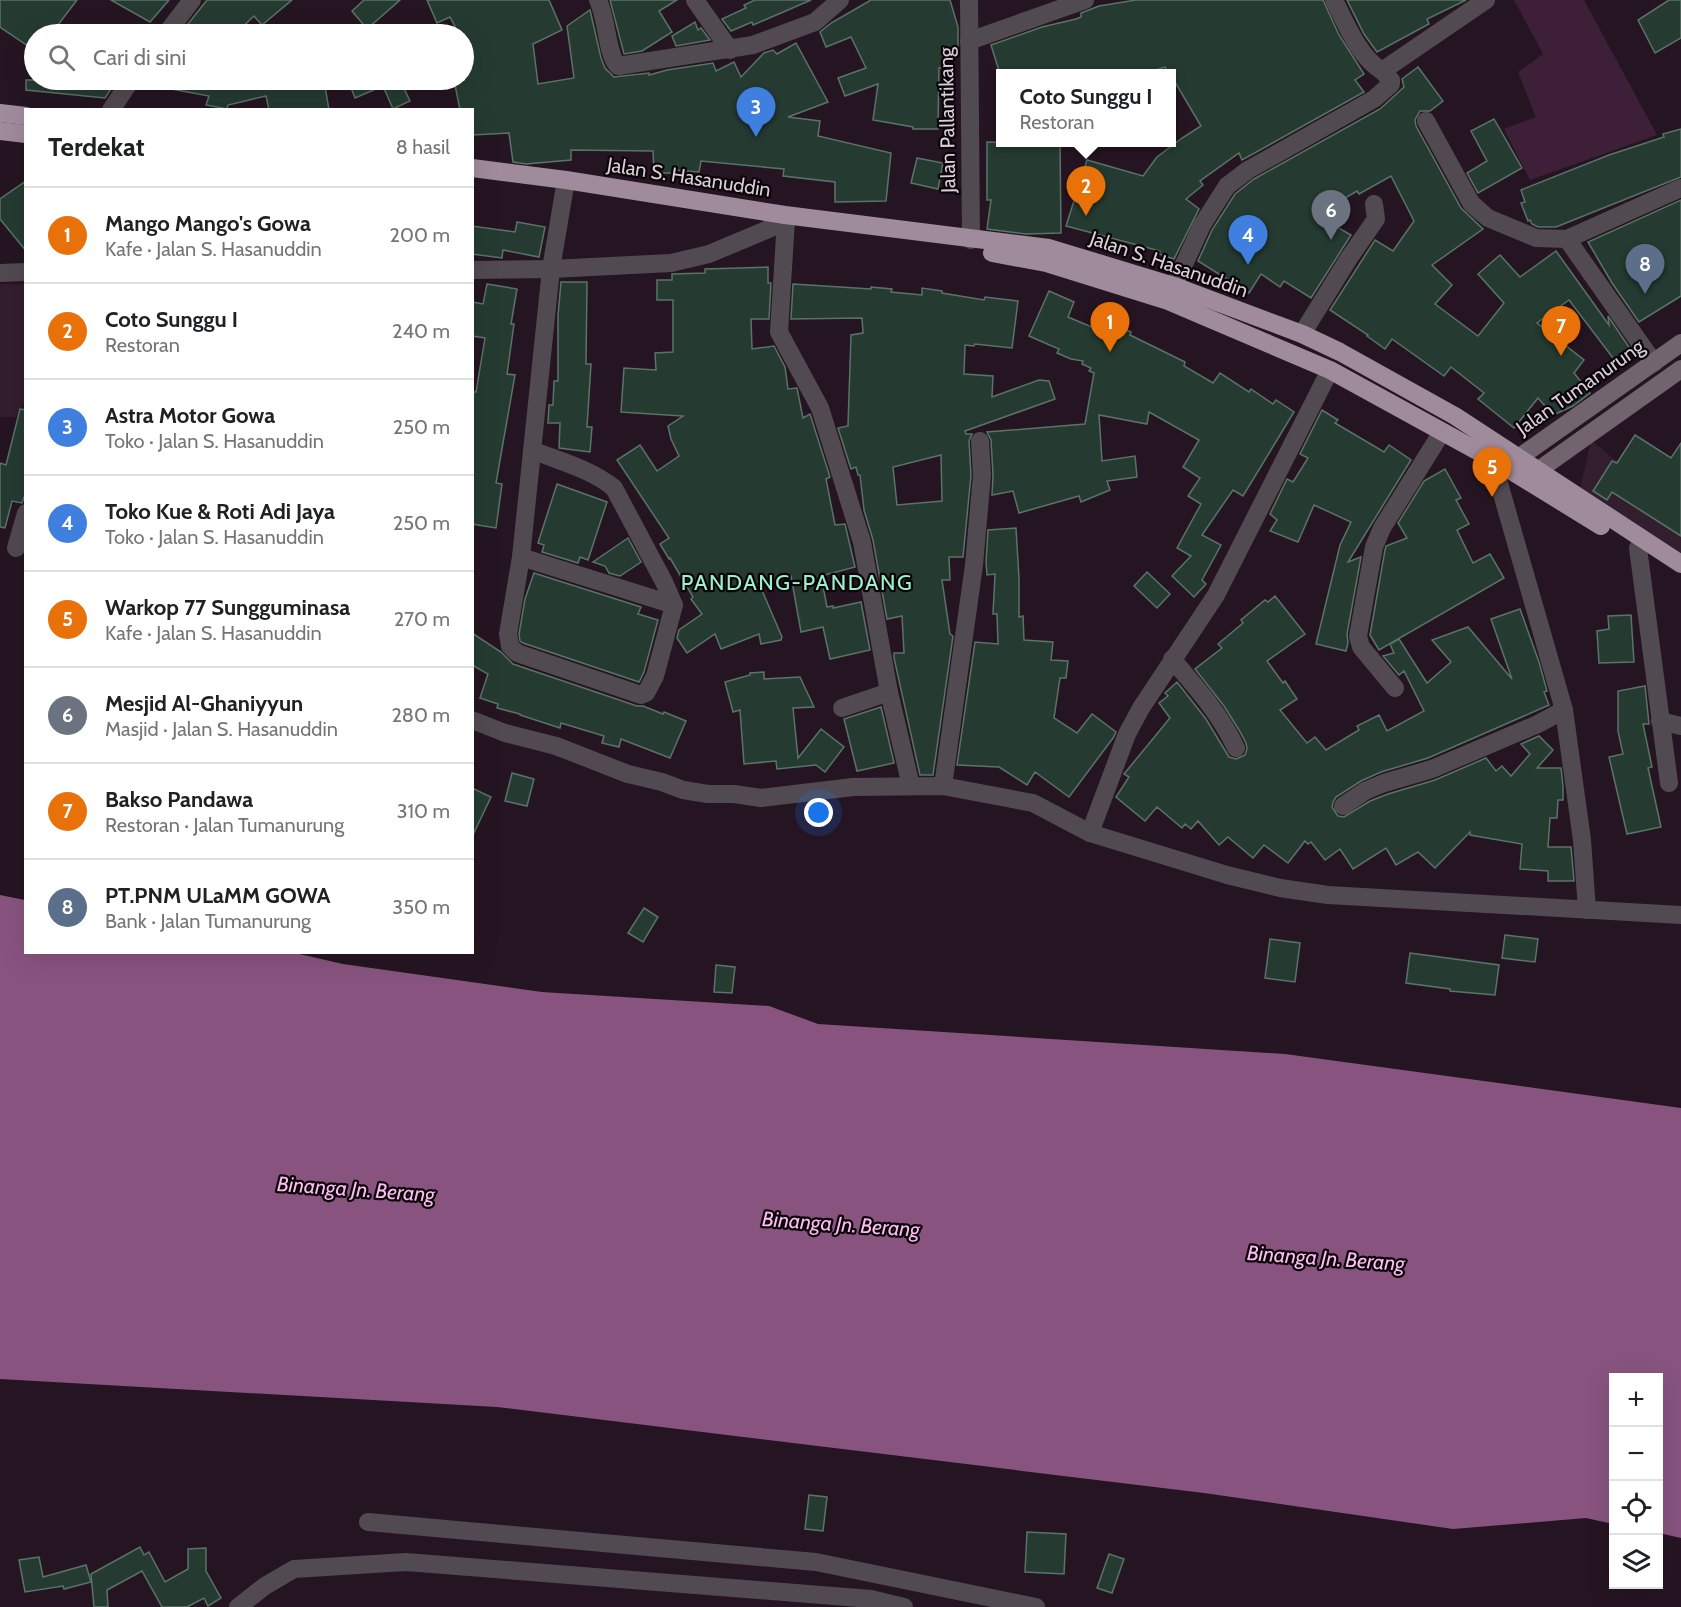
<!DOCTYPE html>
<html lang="id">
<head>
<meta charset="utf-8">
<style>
  :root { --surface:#fff; --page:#f6f6f6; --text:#202124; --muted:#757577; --line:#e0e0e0; --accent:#32725a }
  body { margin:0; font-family:Cabin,sans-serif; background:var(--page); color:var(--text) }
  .controls { position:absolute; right:18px; bottom:18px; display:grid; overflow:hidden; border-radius:0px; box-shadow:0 6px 24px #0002 }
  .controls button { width:54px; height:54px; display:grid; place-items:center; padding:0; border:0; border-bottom:2px solid var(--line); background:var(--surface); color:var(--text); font:30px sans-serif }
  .you { position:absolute; left:819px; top:813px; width:21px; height:21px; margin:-15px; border:4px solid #fff; border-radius:50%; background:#1a73e8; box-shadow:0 0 0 9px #1a73e833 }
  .badge { display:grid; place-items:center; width:39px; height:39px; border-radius:50%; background:var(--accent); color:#fff; font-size:20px; font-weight:700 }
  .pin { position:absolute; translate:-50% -50px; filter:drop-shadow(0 2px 3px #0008) }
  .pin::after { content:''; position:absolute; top:32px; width:21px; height:18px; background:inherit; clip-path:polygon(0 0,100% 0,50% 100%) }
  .popup { position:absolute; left:996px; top:69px; width:180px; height:78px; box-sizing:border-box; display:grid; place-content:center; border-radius:0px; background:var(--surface); filter:drop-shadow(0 2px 4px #0005); font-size:20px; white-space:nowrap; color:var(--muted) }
  .popup b { font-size:22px; color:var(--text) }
  .popup::after { content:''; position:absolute; left:50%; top:100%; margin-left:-12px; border:12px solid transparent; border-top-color:var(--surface) }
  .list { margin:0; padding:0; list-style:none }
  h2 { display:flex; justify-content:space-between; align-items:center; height:78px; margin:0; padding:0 24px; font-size:26px }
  h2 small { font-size:20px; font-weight:400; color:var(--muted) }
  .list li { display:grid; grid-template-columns:39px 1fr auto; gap:18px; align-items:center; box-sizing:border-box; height:96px; padding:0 24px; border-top:2px solid var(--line) }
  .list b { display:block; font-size:22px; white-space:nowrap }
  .list p { margin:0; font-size:20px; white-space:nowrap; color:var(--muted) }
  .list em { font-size:20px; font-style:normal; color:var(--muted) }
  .icon { flex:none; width:33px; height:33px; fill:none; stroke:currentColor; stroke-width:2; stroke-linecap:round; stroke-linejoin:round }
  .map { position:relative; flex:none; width:1681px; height:1607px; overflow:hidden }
  .search { position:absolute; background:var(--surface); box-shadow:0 6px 24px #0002; left:24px; top:24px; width:450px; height:66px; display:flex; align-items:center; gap:15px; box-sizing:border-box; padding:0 21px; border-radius:33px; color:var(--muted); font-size:22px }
  .panel { position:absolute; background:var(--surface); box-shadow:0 6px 24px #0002; left:24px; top:108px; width:450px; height:846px; border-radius:0px }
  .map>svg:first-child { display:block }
  .built { fill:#321e2e }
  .green { fill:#3d2038 }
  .water { fill:#88547f }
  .building { fill:#253b31; stroke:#5b7367; stroke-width:1.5; fill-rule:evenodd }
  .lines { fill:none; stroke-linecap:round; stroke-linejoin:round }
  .street { stroke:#524a51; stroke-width:18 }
  .secondary { stroke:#72646f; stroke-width:18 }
  .highway { stroke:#a08b9c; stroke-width:18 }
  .labels { text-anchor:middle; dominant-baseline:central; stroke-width:4.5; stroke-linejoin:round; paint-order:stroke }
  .street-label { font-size:20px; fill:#dacfd8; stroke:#0a0409 }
  .water-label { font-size:21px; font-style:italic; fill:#fcbef1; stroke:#0a0409 }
  .quarter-label { font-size:22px; letter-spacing:1.5px; fill:#9cf1ca; stroke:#0a0409 }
</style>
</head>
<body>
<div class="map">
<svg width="1681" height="1607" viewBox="0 0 1681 1607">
  <rect width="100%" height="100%" fill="#251522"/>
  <!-- built -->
  <g class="built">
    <polygon points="0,284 25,284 25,402 16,417 0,417"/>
    <polygon points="1591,440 1614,459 1681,491 1681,560 1578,498"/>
  </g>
  <!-- green -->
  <polygon class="green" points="1514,0 1584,0 1657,135 1530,180 1504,129 1536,117 1518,72 1543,54"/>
  <!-- water -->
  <polygon class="water" points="0,895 25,900 26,952 295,953 343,964 542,992 769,1006 818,1024 1285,1054 1681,1108 1681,1538 1659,1533 1658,1378 1614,1378 1613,1524 1586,1518 1453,1529 1204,1493 497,1407 0,1379"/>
  <!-- building -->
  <g class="building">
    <polygon points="0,0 77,0 51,34 34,34 34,50 0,27"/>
    <polygon points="111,0 169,0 150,22"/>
    <polygon points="207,0 292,0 262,25 254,16 235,34 180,34"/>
    <polygon points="364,0 400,0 367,29 352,11"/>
    <polygon points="427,0 549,0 562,30 533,44 538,84 574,78 567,26 590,10 601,58 605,68 614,77 649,73 649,75 667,70 713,63 716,71 734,62 741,77 764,53 773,50 777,54 796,43 828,102 788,117 820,121 818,136 891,153 886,201 835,202 835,182 783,176 784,169 701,161 699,172 674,170 674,173 654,173 653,151 571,150 571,160 526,164 513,162 509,133 472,135 472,110 460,110 454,80 464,80 464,34 459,34 450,17 437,23"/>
    <polygon points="610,0 677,0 659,11 672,32 642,51 624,54"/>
    <polygon points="755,0 811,0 753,25 752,22 731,31 722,19 746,8 744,5"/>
    <polygon points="871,0 950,0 958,27 958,49 944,53 946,67 939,68 938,129 913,129 913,127 873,120 878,84 845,96 838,78 866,68 851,37 826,47 820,32 831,23"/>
    <polygon points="1136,0 1323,0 1339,35 1364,74 1355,80 1364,92 1242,160 1239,153 1200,181 1203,185 1186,199 1199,209 1174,259 1159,254 1160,251 1066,226 1087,160 1143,176 1157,157 1182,138 1201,126 1172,77 1172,74 1169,74 1165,67 1146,74 1000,74 991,45 1042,27 1076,19 1081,17 1081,13 1099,6"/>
    <polygon points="1347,0 1466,0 1427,19 1429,24 1377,52 1364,34"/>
    <polygon points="1669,0 1681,0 1681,38 1655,53 1638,20"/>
    <polygon points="695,22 698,30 701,28 710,40 676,46 672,36"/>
    <polygon points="1418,67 1443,101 1430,111 1420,111 1415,120 1416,126 1461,208 1483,229 1432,265 1452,285 1435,304 1478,336 1504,303 1478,274 1500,255 1520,277 1556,251 1609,325 1608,316 1631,350 1616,362 1569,300 1537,323 1584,360 1574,373 1590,393 1573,406 1553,415 1538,398 1514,428 1478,399 1484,393 1451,367 1444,376 1392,339 1385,349 1367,336 1368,335 1330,310 1375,240 1393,251 1414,221 1391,176 1359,194 1357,191 1316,215 1351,235 1311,298 1284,281 1280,287 1261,274 1249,293 1198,261 1212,230 1235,194 1254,179 1380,109 1404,87 1402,79"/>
    <polygon points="26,80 117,80 105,98 26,90"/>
    <polygon points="160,80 298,80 299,85 324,80 329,110 269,110 266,96 228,105 227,109 206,105 209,96 160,87"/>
    <polygon points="348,80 400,80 410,101 393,109 383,86 355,98"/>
    <polygon points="1494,119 1522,168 1478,193 1467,173 1487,161 1471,131"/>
    <polygon points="1681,129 1681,177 1556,227 1538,227 1532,224 1530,220 1528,221 1521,203 1525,202 1521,190 1609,155 1664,137 1663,134"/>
    <polygon points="987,142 1060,144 1061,233 1026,234 987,229 991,200 987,200"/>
    <polygon points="917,158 943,163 938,189 911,183"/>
    <polygon points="26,181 26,251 0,219 0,199"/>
    <polygon points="1681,200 1681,296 1639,322 1612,283 1588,242"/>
    <polygon points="517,222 545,227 539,257 503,250 502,258 472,254 472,226 515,232"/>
    <polygon points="768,267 768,283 771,283 769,319 751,319 752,349 774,346 785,367 788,389 797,388 803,418 810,414 830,477 826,479 835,525 845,524 855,567 821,576 827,607 833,606 833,608 861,602 870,650 830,659 823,627 801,632 791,576 758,581 782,637 781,640 761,644 759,634 721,649 715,634 687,653 677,638 679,630 702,614 691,599 693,597 670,558 669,559 660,544 669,538 617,460 640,445 657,471 679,456 671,439 668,426 683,416 621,412 624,368 656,370 655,353 673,352 673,300 657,300 657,280 672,280 672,274 705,273 705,269"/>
    <polygon points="561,282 587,282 586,364 591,364 587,427 592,427 590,452 559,448 560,423 548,423 549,405 553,405 554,381 558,381 558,315"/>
    <polygon points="487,284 517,289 511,324 514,324 507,374 515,375 496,483 502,484 496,528 472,524 472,392 476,392 485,338 472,336 472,302 483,304"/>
    <path d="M 793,284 L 871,289 L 871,287 L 892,289 L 891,292 L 922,295 L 922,288 L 942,291 L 942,293 L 984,300 L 985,297 L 1018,301 L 1012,348 L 975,344 L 974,346 L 965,345 L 964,374 L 993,376 L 992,397 L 1039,380 L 1049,381 L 1055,399 L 965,431 L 966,434 L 972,434 L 969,441 L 971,475 L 963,557 L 949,557 L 950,580 L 942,580 L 950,634 L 953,636 L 933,775 L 920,775 L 894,658 L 894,653 L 904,653 L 902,616 L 887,619 L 873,540 L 864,510 L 860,475 L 858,475 L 856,467 L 851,469 L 838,428 L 848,426 L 851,335 L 863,333 L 862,318 L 791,319 ZM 941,455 L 942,501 L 897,505 L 893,467 Z"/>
    <polygon points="1049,291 1074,302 1068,317 1106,333 1110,323 1131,332 1130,335 1185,362 1184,366 1213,383 1220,373 1249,392 1251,389 1273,404 1276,400 1294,412 1243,496 1233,490 1202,535 1221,545 1202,580 1206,584 1194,597 1172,576 1191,556 1177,548 1201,504 1188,496 1200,478 1183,467 1199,440 1149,412 1147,424 1099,415 1102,461 1135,456 1137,477 1107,481 1110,490 1081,502 1079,496 1019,513 1013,491 992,495 993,475 991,440 987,432 1085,424 1094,373 1089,371 1091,368 1082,364 1083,361 1071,359 1057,353 1059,349 1029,336"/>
    <polygon points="20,409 26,410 26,492 22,503 12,501 5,528 0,527 0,463 6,465"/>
    <polygon points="1322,410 1338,420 1335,423 1384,452 1389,445 1411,460 1348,562 1361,557 1347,634 1348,643 1346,651 1316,644 1340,545 1351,522 1314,505 1298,542 1270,531 1277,520 1270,514 1287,479 1293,482 1308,458 1300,454"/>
    <polygon points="1635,435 1671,458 1681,443 1681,536 1612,492 1607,500 1593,491 1612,461 1617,463"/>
    <polygon points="1445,469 1461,498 1456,500 1469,524 1457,530 1473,563 1490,554 1504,578 1379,650 1370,635 1385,550 1386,546 1407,538 1398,523 1424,481"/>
    <polygon points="557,484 607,502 588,560 580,557 578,563 542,552 544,545 538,543"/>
    <polygon points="1016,528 1019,578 1019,617 1023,616 1024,640 1053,642 1051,660 1068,661 1066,678 1060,678 1054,718 1077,733 1092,714 1116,732 1113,738 1069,797 1035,772 1027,785 999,767 957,765 975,642 998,644 997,614 993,614 995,574 987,575 986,562 988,530"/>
    <polygon points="628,538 641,562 620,576 609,573 605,566 593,562"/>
    <polygon points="1147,572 1170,594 1157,608 1134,586"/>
    <polygon points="534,573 641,607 638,614 658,620 644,672 639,682 523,643 520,641 519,634 525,599"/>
    <polygon points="1275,596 1305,634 1267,661 1283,683 1285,681 1297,699 1280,710 1307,743 1315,737 1326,750 1359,730 1357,726 1379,715 1387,731 1424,711 1404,671 1399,675 1383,656 1394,653 1390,644 1399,639 1427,683 1451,662 1432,640 1468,627 1512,679 1491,619 1520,609 1539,662 1547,691 1544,692 1549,705 1428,758 1381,772 1361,781 1336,797 1333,802 1332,807 1338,816 1344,817 1370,801 1388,794 1435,780 1486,758 1496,771 1502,766 1511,776 1530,754 1521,744 1539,736 1553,750 1537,768 1561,768 1563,786 1563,800 1558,800 1557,818 1550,818 1548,847 1571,847 1574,881 1548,881 1548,871 1520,869 1522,844 1470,835 1470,832 1435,868 1418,852 1396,865 1386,848 1353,869 1340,849 1325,860 1311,842 1308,844 1305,841 1288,863 1264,845 1253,858 1228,837 1219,845 1198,821 1191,829 1185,824 1182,828 1157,807 1145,821 1116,797 1129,777 1124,774 1170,718 1159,703 1168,696 1165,693 1177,682 1206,719 1229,757 1236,759 1245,755 1247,749 1246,743 1239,730 1224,706 1195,669 1222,648 1218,644 1243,623 1241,620 1265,600 1268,602"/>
    <polygon points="1631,615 1634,662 1599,663 1597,631 1609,629 1608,616"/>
    <polygon points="472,633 501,652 513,664 637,706 643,706 663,714 664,712 686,721 670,758 621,739 619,747 602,743 604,736 561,723 560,728 520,715 520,714 497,708 498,704 480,698 488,674 472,665"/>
    <polygon points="764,672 764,679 800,677 814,707 793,708 798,758 821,729 844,747 825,772 816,765 777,769 776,761 744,764 740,710 733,712 725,682 750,675 750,673"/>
    <polygon points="1645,686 1649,724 1643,724 1652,767 1648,768 1661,827 1627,834 1609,757 1623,754 1618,731 1618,691"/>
    <polygon points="881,707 894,763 857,771 844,719"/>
    <polygon points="512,773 534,779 527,806 505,801"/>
    <polygon points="472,788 491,797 472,837"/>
    <polygon points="644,908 658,917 643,942 628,933"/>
    <polygon points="1505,935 1538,939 1535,962 1502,958"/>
    <polygon points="1270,939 1300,943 1295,982 1265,978"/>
    <polygon points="1410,953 1499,965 1495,995 1450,991 1450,989 1406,983"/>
    <polygon points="716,965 735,967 732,993 714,992"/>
    <polygon points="809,1495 827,1497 823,1531 805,1529"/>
    <polygon points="1027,1532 1066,1534 1064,1574 1025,1572"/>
    <polygon points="140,1547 144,1555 149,1552 165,1582 188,1569 188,1549 206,1548 206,1571 221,1598 208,1606 204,1598 187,1607 162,1607 142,1571 107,1590 108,1607 94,1607 91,1574"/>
    <polygon points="1109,1554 1124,1559 1112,1593 1097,1588"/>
    <polygon points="39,1557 43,1577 86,1565 91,1582 64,1589 63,1586 25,1592 19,1560"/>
  </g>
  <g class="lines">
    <!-- street -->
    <g class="street">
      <path d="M 598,0 C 607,18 607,56 618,66 L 753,45 L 815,22 L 840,0"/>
      <polyline points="695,0 730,50"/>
      <polyline points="969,0 971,240"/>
      <path d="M 1334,0 C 1346,24 1359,57 1382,71 L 1486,0"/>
      <polyline points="166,34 192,0"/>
      <polyline points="969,41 1085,0"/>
      <polyline points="111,110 131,80"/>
      <polyline points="1426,121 1471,203 1481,212 1488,218 1536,238 1567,239 1654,363"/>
      <polyline points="786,220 779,332 820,408 862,542 889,692 911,786"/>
      <polyline points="1567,239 1681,188"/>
      <polyline points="472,270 551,269 671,263 709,254 783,223 785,215"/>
      <polyline points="0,273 26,272"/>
      <polyline points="1174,286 1202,225 1227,186 1248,170 1374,99 1391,84 1391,80 1382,71"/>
      <polyline points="1302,334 1349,258 1376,219 1374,204"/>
      <path d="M 532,450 C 559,461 591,469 614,488 L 664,582 L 674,605 L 655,676 L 646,693 L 641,695 L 517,653 L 510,646 L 508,634 L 521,557 L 551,269 L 566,180"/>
      <polyline points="1492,459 1564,710 1582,840 1587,910"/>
      <polyline points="16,548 26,513"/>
      <polyline points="1638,548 1669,783"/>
      <polyline points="521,557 674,605"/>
      <path d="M 1172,659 C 1197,688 1220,714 1236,748"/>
      <polyline points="1395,688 1361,647 1358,636 1374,547 1382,528 1442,432"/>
      <polyline points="842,708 889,692"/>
      <polyline points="472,720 505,733 556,746 628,774 662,782 683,790 708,794 734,794 761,798 853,787 943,786 1033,803 1090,833 1227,875 1280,888 1328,895 1681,915"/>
      <polyline points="1660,721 1681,726"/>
      <polyline points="943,786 974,565 982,475 980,441"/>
      <polyline points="1343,806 1365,791 1384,783 1432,769 1538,724 1564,710"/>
      <polyline points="1090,833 1127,734 1141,708 1216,595 1330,370"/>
      <polyline points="368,1522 816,1562 1036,1607"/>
      <polyline points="238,1607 265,1586 294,1569 406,1562 871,1599 904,1607"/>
    </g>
    <!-- secondary -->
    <g class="secondary">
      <polyline points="1507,466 1681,343"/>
      <polyline points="1526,479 1681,369"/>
    </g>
    <!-- highway -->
    <g class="highway">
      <polyline points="0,113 26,116"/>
      <polyline points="0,131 26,134"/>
      <polyline points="472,168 566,180 785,215 1049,248 1174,286 1302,334 1340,352 1455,416 1681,564"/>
      <polyline points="992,253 1046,263 1168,301 1330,370 1492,459 1601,526"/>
    </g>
  </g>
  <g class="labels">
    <!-- street labels -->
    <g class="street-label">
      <text transform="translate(947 120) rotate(-91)">Jalan Pallantikang</text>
      <text transform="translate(689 177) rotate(9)">Jalan S. Hasanuddin</text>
      <text transform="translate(1169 264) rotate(19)">Jalan S. Hasanuddin</text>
      <text transform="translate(1580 387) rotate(-35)">Jalan Tumanurung</text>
    </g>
    <!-- water labels -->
    <g class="water-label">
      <text transform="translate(356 1189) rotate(4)">Binanga Jn. Berang</text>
      <text transform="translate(841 1224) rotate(4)">Binanga Jn. Berang</text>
      <text transform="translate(1326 1258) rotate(4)">Binanga Jn. Berang</text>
    </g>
    <!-- quarter labels -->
    <g class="quarter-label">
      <text x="797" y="582">PANDANG-PANDANG</text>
    </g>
  </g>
</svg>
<div class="controls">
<button>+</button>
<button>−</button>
<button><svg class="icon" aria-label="locate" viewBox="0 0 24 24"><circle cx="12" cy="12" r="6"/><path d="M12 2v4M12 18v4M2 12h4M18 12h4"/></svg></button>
<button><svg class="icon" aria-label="layers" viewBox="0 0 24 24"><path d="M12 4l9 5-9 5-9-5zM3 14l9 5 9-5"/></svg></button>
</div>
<div class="you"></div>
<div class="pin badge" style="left:1110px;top:352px;background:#e8710a">1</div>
<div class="pin badge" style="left:1086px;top:216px;background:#e8710a">2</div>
<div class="popup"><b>Coto Sunggu I</b>Restoran</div>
<div class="pin badge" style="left:756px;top:137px;background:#3f7fe0">3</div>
<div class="pin badge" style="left:1248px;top:265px;background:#3f7fe0">4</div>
<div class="pin badge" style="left:1492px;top:497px;background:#e8710a">5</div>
<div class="pin badge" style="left:1331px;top:240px;background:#6b7280">6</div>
<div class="pin badge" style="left:1561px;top:356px;background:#e8710a">7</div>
<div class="pin badge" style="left:1645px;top:294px;background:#5c6f8a">8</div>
<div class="search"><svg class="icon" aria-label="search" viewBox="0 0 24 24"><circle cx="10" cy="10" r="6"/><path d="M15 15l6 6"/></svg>Cari di sini</div>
<section class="panel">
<h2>Terdekat<small>8 hasil</small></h2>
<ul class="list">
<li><span class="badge" style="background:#e8710a">1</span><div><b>Mango Mango's Gowa</b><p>Kafe · Jalan S. Hasanuddin</p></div><em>200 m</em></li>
<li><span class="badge" style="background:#e8710a">2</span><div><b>Coto Sunggu I</b><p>Restoran</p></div><em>240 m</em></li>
<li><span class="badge" style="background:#3f7fe0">3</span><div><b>Astra Motor Gowa</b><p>Toko · Jalan S. Hasanuddin</p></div><em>250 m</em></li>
<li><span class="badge" style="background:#3f7fe0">4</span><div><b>Toko Kue &amp; Roti Adi Jaya</b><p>Toko · Jalan S. Hasanuddin</p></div><em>250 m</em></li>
<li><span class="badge" style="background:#e8710a">5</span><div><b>Warkop 77 Sungguminasa</b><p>Kafe · Jalan S. Hasanuddin</p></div><em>270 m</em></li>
<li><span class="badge" style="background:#6b7280">6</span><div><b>Mesjid Al-Ghaniyyun</b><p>Masjid · Jalan S. Hasanuddin</p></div><em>280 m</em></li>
<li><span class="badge" style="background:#e8710a">7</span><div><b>Bakso Pandawa</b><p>Restoran · Jalan Tumanurung</p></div><em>310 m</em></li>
<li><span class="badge" style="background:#5c6f8a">8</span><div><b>PT.PNM ULaMM GOWA</b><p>Bank · Jalan Tumanurung</p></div><em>350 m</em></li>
</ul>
</section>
</div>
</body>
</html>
